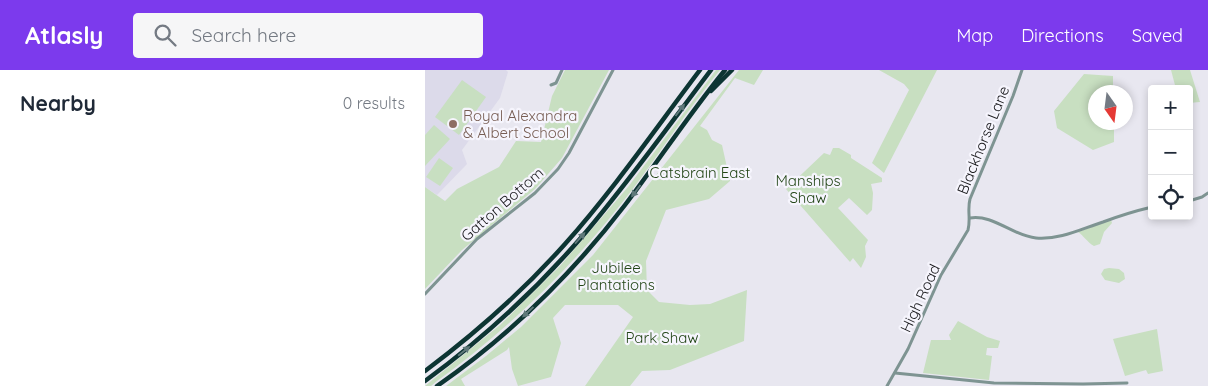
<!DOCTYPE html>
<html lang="en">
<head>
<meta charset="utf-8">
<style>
  :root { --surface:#fff; --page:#f6f6f7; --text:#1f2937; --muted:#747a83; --line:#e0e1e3; --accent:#7c3aed }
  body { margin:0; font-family:Quicksand,sans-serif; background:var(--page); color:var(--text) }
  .controls { position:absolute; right:15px; top:15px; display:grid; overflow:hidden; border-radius:5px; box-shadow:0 2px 8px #0003 }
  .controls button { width:45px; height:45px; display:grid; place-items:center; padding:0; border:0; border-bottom:1px solid var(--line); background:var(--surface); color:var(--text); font:25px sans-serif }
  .compass { position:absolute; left:663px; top:15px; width:45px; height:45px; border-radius:50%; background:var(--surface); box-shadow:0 2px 8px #0003; rotate:166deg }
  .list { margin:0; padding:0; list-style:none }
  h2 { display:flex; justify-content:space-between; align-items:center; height:65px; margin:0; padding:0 20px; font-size:21px }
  h2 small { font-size:16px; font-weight:400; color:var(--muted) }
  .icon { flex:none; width:28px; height:28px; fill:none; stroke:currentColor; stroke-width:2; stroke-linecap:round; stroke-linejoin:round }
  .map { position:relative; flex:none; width:783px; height:316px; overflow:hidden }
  header { display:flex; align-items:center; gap:30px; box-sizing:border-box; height:70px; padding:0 25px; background:var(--accent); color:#fff }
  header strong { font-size:24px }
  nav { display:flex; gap:28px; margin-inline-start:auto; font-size:18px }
  .search { width:350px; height:45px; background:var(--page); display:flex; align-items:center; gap:12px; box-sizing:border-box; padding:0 18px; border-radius:5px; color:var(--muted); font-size:19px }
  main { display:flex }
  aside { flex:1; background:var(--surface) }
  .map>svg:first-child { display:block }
  .built { fill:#dcdaea }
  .green { fill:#c8dfc1 }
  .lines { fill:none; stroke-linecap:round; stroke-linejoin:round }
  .minor { stroke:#7e9492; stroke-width:3 }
  .highway { stroke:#0d3533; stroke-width:4.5 }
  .oneway { fill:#5f787a }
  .education-dot { fill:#8d6e63; stroke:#f6f5fd; stroke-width:2 }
  .labels { text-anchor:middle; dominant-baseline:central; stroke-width:4.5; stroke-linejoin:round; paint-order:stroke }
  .education-label { font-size:15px; fill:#785e54; stroke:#f6f5fd; text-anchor:start }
  .street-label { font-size:15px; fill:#19191c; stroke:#f6f5fd }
  .park-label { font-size:15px; fill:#234617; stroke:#f6f5fd }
</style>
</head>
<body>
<header>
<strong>Atlasly</strong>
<div class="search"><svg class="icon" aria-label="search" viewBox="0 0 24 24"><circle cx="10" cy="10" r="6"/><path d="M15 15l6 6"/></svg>Search here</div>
<nav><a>Map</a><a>Directions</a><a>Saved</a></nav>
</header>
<main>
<aside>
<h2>Nearby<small>0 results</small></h2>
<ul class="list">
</ul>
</aside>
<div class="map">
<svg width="783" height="316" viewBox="0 0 783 316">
  <rect width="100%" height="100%" fill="#e8e7f0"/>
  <!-- built -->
  <polygon class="built" points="0,0 81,0 83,2 75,28 37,80 42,94 12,125 0,117"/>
  <!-- green -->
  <g class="green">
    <polygon points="140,0 184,0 137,88 110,119 37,180 0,219 0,117 20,131 32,119 74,97 91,71 116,72 127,26"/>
    <path d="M 291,0 L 295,0 C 264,38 237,80 207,120 C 151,193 87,257 12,311 L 6,316 L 0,316 L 75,255 L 135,196 L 203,117 Z"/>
    <polygon points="314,0 338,0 329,15 310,8 275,56 282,60 287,70 297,75 305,111 284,129 241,140 221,191 222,220 234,232 265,235 285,234 322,220 319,271 245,300 217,301 205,316 160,316 208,247 193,235 140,235 128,248 136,273 126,307 93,316 87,299 84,277 82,280 36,309 40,316 21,316 61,286 96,257 168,185"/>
    <polygon points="454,0 512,0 459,103 447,93 484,20 479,14"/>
    <polygon points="746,0 765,0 775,32 764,33 764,19 751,19"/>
    <polygon points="659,4 688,6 688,22 670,22 670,52 689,53 689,72 668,80 632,58 629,41"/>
    <polygon points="37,10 61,27 34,65 10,47"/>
    <polygon points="9,55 25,69 0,96 0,65"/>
    <polygon points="408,78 414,78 426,85 426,88 457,108 457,112 446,114 448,123 447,140 442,145 424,128 413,138 443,170 440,176 441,187 436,198 428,188 425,192 361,119 399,83 405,85"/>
    <polygon points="14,88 28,98 15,116 1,107"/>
    <path d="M 686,150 L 687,153 L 679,162 L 675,174 L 669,176 C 662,172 659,166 653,162 Z"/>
    <polygon points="684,198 694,199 699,203 700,209 694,213 680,210 676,204 679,199"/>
    <polygon points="533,251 562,267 575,271 573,278 562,278 561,285 567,286 564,310 498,303 506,270 526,270 524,265"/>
    <polygon points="732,259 738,301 723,304 721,300 700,306 688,269"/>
  </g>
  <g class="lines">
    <!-- minor -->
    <g class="minor">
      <polyline points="126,15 131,13 137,0"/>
      <polyline points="764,131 777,127 783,123"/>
      <path d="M 545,148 C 568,144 588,166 611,168 C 635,170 656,159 678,152 C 694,146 710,141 727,137"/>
      <polyline points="0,224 52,169 110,123 133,99 144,83 188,0"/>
      <polyline points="470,303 569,313 658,314 702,313"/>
      <path d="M 462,316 L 483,279 L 516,205 L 543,160 C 546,149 542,140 545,129 L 588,26 L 597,0"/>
    </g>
    <!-- highway -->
    <g class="highway">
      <polyline points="286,21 307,0"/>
      <path d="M 0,301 C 51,263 98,221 140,174 C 189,119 231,58 275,0"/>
      <path d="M 0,311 C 59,268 113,218 161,162 C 205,110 245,54 286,0"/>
      <path d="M 12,316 C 84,266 147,204 200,135 C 234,90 265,43 300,0"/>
    </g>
  </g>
  <!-- one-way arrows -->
  <defs><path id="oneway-solid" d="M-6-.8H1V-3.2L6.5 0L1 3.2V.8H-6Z" transform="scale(1.25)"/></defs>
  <g class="oneway">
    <use href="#oneway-solid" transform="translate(255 40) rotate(-53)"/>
    <use href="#oneway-solid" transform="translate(211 121) rotate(127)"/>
    <use href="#oneway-solid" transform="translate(155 168) rotate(-48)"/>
    <use href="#oneway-solid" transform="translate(103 242) rotate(137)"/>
    <use href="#oneway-solid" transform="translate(39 281) rotate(-39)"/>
  </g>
  <!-- markers -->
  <circle class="education-dot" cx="28" cy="54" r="5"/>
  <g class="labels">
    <!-- education labels -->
    <g class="education-label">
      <text x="38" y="45">Royal Alexandra<tspan x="38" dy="17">&amp; Albert School</tspan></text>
    </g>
    <!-- street labels -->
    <g class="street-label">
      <text transform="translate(558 70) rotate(-68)">Blackhorse Lane</text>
      <text transform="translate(77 134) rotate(-41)">Gatton Bottom</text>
      <text transform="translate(495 228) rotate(-65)">High Road</text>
    </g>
    <!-- park labels -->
    <g class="park-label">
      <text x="275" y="102">Catsbrain East</text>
      <text x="383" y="110">Manships<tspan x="383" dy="17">Shaw</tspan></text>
      <text x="191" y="197">Jubilee<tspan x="191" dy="17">Plantations</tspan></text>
      <text x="237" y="267">Park Shaw</text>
    </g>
  </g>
</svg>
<div class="controls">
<button>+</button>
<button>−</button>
<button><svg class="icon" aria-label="locate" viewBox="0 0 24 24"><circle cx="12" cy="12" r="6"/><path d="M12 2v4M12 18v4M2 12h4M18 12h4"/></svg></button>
</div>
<svg class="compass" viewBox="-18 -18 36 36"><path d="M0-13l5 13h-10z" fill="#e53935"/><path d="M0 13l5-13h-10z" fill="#747a83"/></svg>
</div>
</main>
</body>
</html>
